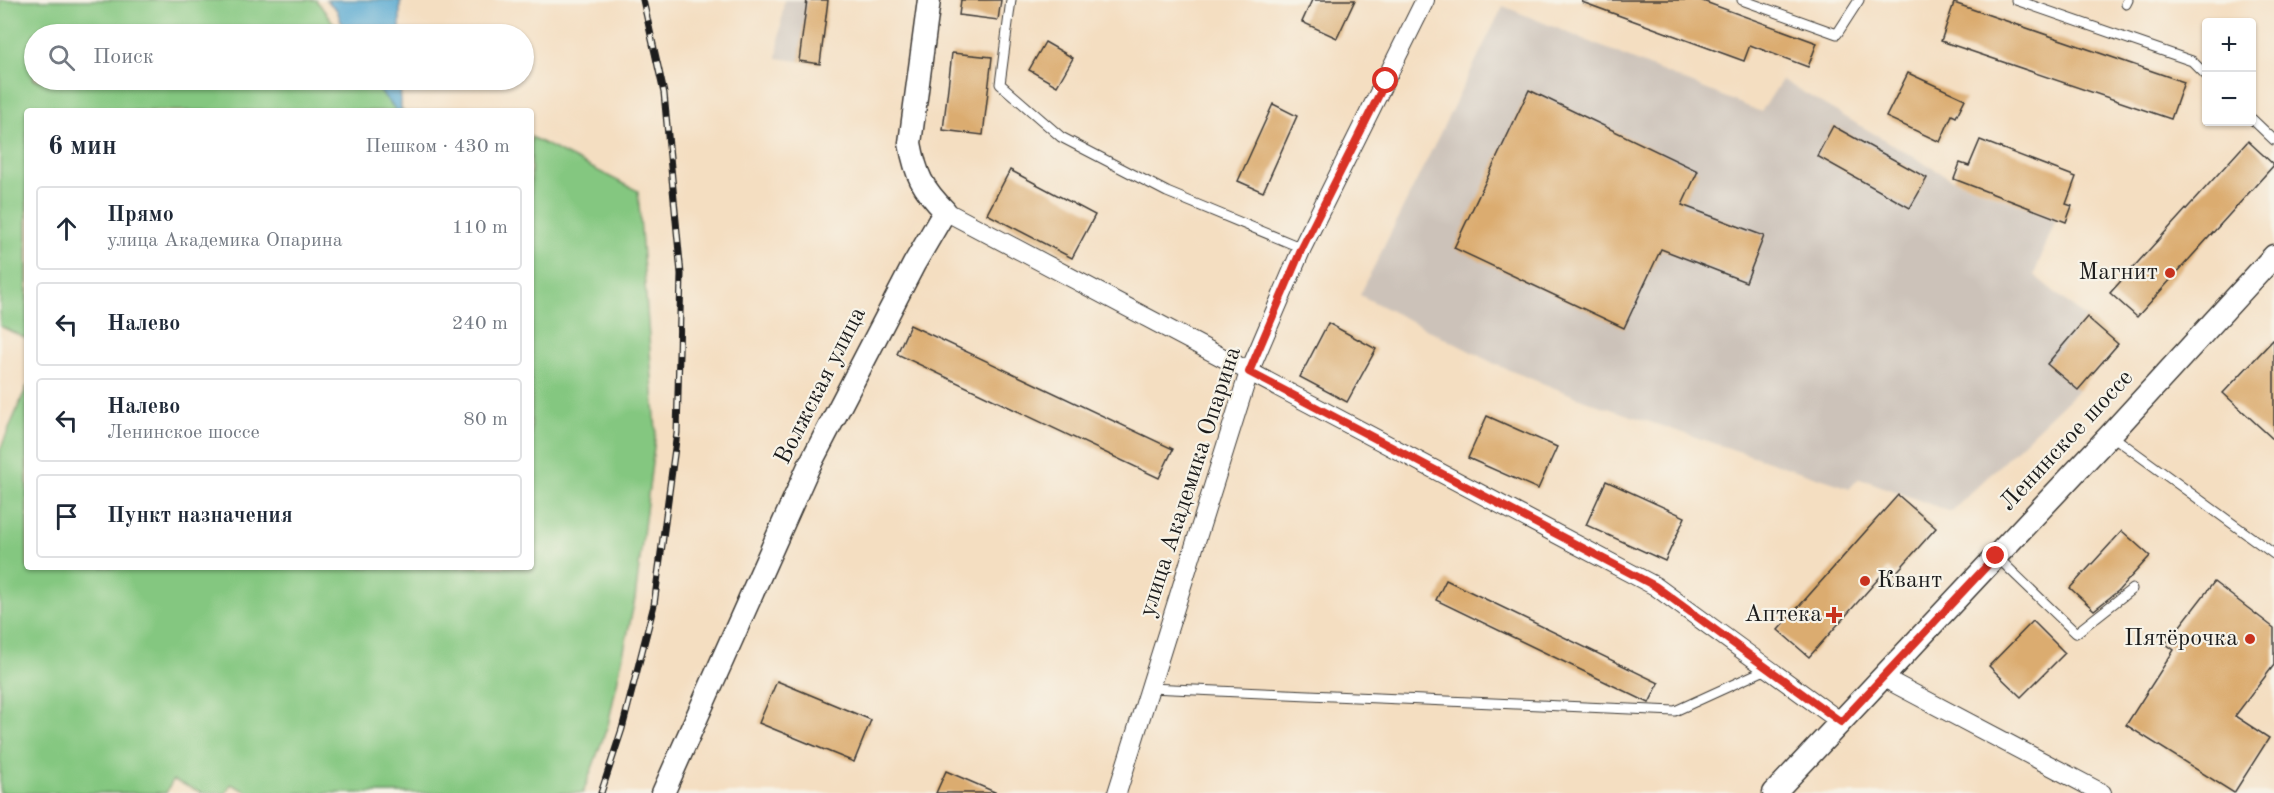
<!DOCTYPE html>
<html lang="ru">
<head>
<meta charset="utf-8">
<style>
  :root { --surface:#fff; --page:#f6f6f7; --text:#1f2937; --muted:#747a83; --line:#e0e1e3 }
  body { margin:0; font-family:"Old Standard TT",serif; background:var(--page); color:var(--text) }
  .controls { position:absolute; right:18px; top:18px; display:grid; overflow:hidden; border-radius:6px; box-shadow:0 2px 4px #0004 }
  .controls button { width:54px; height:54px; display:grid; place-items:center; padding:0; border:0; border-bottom:2px solid var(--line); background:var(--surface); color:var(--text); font:30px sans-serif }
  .stop { position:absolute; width:18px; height:18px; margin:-14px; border:4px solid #d93025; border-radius:50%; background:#fff }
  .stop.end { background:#d93025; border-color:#fff; box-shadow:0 2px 6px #0008 }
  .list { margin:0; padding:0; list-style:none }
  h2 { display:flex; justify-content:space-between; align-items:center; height:78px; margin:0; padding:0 24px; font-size:26px }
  h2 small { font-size:20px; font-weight:400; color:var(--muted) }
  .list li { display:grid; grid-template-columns:39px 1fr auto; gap:18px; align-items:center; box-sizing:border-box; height:84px; margin:0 12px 12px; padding:0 12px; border:2px solid var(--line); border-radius:6px }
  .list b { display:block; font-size:22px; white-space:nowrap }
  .list p { margin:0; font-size:20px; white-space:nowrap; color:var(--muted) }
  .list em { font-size:20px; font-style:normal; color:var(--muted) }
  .icon { flex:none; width:33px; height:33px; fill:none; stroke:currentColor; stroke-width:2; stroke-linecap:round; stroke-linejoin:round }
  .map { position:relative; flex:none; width:2274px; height:793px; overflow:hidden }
  .search { position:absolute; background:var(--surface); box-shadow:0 2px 4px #0004; left:24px; top:24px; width:510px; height:66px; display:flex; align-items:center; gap:15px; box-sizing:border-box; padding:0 21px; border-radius:33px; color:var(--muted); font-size:22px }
  .panel { position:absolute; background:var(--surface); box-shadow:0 2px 4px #0004; left:24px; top:108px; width:510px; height:462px; border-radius:6px }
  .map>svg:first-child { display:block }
  .industrial { fill:#ccc2b9 }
  .green { fill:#84c780; stroke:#50724e; stroke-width:1.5 }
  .water { fill:#56a9d1; stroke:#396276; stroke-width:1.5 }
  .building { fill:#dbac6f }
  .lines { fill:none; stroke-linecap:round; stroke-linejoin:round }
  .service-casing { stroke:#3c3935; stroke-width:11 }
  .minor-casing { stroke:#3c3935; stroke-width:20 }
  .tertiary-casing { stroke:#3c3935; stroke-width:25 }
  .service { stroke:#fff; stroke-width:9 }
  .minor { stroke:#fff; stroke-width:18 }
  .tertiary { stroke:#fff; stroke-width:22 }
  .rail-casing { stroke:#1c1c1c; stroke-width:7 }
  .rail { stroke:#f7f3e8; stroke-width:4.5; stroke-dasharray:14; stroke-linecap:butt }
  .route { stroke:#d93025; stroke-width:8 }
  .poi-dot { fill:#c8321e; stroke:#f7f3e8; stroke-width:2 }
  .labels { text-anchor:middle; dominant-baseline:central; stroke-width:4.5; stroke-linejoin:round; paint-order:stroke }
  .poi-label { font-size:24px; fill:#1c1c1c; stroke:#f7f3e8; text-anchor:end }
  .street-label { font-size:24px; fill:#1c1c1c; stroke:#f7f3e8 }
</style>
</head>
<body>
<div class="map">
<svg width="2274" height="793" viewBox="0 0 2274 793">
  <rect width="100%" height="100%" fill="#f7f3e8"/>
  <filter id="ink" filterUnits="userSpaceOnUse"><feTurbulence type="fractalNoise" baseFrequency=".0167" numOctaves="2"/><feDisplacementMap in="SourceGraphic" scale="12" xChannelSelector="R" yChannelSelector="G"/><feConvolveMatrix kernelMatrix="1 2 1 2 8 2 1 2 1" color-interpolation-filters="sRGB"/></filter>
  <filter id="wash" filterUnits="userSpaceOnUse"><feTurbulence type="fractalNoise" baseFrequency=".008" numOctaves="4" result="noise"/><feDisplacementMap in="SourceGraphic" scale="24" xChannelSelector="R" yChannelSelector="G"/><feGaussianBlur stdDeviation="1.35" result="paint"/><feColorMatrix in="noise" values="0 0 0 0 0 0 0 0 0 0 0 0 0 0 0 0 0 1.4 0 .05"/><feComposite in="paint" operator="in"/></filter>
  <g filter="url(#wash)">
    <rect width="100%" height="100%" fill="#f4dec1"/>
    <!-- industrial -->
    <g class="industrial">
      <polygon points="784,0 828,0 820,64 777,58"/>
      <polygon points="1503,6 1761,112 1782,80 1948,177 2056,219 2034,275 2118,344 2078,390 1951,512 1859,478 1850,488 1595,404 1499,366 1360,295"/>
    </g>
    <!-- green -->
    <g class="green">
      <polygon points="0,0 316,0 342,34 34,34 34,80 400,80 401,109 403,111 27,111 27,339 0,326"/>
      <polygon points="531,137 638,191 656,431 635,599 608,725 583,793 250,793 231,784 226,793 203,793 173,780 166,793 0,793 0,450 27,386 27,567 531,567"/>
    </g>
    <!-- water -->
    <g class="water">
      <polygon points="326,0 402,0 400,3 400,34 345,34 337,10"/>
      <polygon points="370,80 400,80 401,111 397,111"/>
    </g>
    <g id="blocks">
      <!-- building -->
      <g class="building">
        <polygon points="807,0 828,0 820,64 799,61"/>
        <polygon points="961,0 1001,0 998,20 959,15"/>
        <polygon points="1312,0 1355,0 1337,38 1302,22"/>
        <polygon points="1583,0 1700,0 1817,43 1808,67 1750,45 1744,61 1582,2"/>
        <polygon points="1954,3 2184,82 2171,119 1941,41"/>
        <polygon points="1045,42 1073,58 1057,86 1029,70"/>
        <polygon points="952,53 992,57 983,135 943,130"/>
        <polygon points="1908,73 1965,99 1956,117 1952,115 1940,142 1886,117"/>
        <polygon points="1529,90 1698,171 1682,205 1764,236 1746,282 1661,249 1624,328 1454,248"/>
        <polygon points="1273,104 1297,116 1263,192 1238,181"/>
        <polygon points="1833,126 1927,178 1910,208 1817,156"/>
        <polygon points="1980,140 2076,177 2066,204 2072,206 2066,222 1954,179 1960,163 1969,166"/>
        <polygon points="2248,141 2274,165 2137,317 2110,293"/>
        <polygon points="1010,170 1095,215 1072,258 987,214"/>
        <polygon points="2087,317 2118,344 2078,390 2047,364"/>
        <polygon points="1328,323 1376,349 1347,402 1300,377"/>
        <polygon points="910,325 1173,449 1159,478 897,354"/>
        <polygon points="2274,339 2274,440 2223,393"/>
        <polygon points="1487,416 1557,447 1538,489 1468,458"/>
        <polygon points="1606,481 1685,517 1665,561 1586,525"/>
        <polygon points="1898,495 1936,528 1895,574 1888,568 1809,657 1778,630"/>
        <polygon points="2122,531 2150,556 2118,591 2094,610 2070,588"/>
        <polygon points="1446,580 1659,683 1649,703 1436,600"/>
        <polygon points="2214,582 2274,628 2274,665 2235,716 2269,738 2234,793 2126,725 2174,650 2166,644"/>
        <polygon points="2033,621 2065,653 2021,697 1989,666"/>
        <polygon points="777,681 871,720 854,762 759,723"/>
        <polygon points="946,771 997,793 936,793"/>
      </g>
    </g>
  </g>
  <g filter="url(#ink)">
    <use href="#blocks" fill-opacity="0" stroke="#3c3935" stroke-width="1.5"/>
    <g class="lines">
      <!-- service casing -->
      <g class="service-casing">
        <g id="service">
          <polyline points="1011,0 1000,84 1061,137 1167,192 1302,248"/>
          <polyline points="1742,0 1837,34 1859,0"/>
          <polyline points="2016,0 2192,61 2206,75"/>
          <polyline points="2126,4 2128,0"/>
          <polyline points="2252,119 2274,140"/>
          <polyline points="2111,435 2274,554"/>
          <polyline points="1997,557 2076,633 2132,589"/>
          <polyline points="1150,688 1675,711 1767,669"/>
        </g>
      </g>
      <!-- minor casing -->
      <g class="minor-casing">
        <g id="minor">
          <polyline points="945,211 1655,586 1841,722"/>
          <polyline points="1884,678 2102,793"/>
          <polyline points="1117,793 1249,372 1302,248 1425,0"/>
        </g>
      </g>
      <!-- tertiary casing -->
      <g class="tertiary-casing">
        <g id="tertiary">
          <path d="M 663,793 L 808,468 L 914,264 L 945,211 C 922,188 916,175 910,143 L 929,0"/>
          <polyline points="1774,793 2110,435 2274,256"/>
        </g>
      </g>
      <!-- service -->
      <use href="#service" class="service"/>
      <!-- minor -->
      <use href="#minor" class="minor"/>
      <!-- tertiary -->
      <use href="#tertiary" class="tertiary"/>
      <!-- rail casing -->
      <g class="rail-casing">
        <polyline id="rail" points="601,793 622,729 654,605 677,433 681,274 664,93 643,0"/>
      </g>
      <!-- rail -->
      <use href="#rail" class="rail"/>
    </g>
  </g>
  <g class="lines" filter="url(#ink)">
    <!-- route -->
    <polyline class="route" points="1386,81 1302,248 1249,372 1655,586 1841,722 1996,556"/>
  </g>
  <!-- markers -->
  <g class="poi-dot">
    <circle cx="2170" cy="273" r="6"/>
    <circle cx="1865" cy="581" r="6"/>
    <path d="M1831 606h6v6h6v6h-6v6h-6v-6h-6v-6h6z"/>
    <circle cx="2250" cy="639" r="6"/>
  </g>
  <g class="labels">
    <!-- poi labels -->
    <g class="poi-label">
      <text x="2158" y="273">Магнит</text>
      <text x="1877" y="581" text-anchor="start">Квант</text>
      <text x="1822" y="615">Аптека</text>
      <text x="2238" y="639">Пятёрочка</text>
    </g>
    <!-- street labels -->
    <g class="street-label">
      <text transform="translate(821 386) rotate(-63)">Волжская улица</text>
      <text transform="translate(2067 441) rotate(-47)">Ленинское шоссе</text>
      <text transform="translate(1191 482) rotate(-72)">улица Академика Опарина</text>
    </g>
  </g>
</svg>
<div class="controls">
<button>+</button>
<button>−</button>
</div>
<div class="stop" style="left:1386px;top:81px"></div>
<div class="stop end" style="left:1996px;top:556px"></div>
<div class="search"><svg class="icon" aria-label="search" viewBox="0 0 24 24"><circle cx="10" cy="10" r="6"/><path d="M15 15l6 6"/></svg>Поиск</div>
<section class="panel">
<h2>6 мин<small>Пешком · 430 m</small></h2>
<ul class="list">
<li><svg class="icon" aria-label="ahead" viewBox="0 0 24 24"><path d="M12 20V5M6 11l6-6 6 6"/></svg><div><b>Прямо</b><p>улица Академика Опарина</p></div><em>110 m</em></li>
<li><svg class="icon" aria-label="left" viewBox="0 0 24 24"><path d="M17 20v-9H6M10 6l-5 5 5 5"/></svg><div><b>Налево</b></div><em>240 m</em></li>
<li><svg class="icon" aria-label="left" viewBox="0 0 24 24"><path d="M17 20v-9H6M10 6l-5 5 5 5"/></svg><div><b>Налево</b><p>Ленинское шоссе</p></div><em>80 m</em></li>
<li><svg class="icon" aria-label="arrive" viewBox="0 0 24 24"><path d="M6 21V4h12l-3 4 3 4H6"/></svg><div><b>Пункт назначения</b></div></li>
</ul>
</section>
</div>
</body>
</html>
